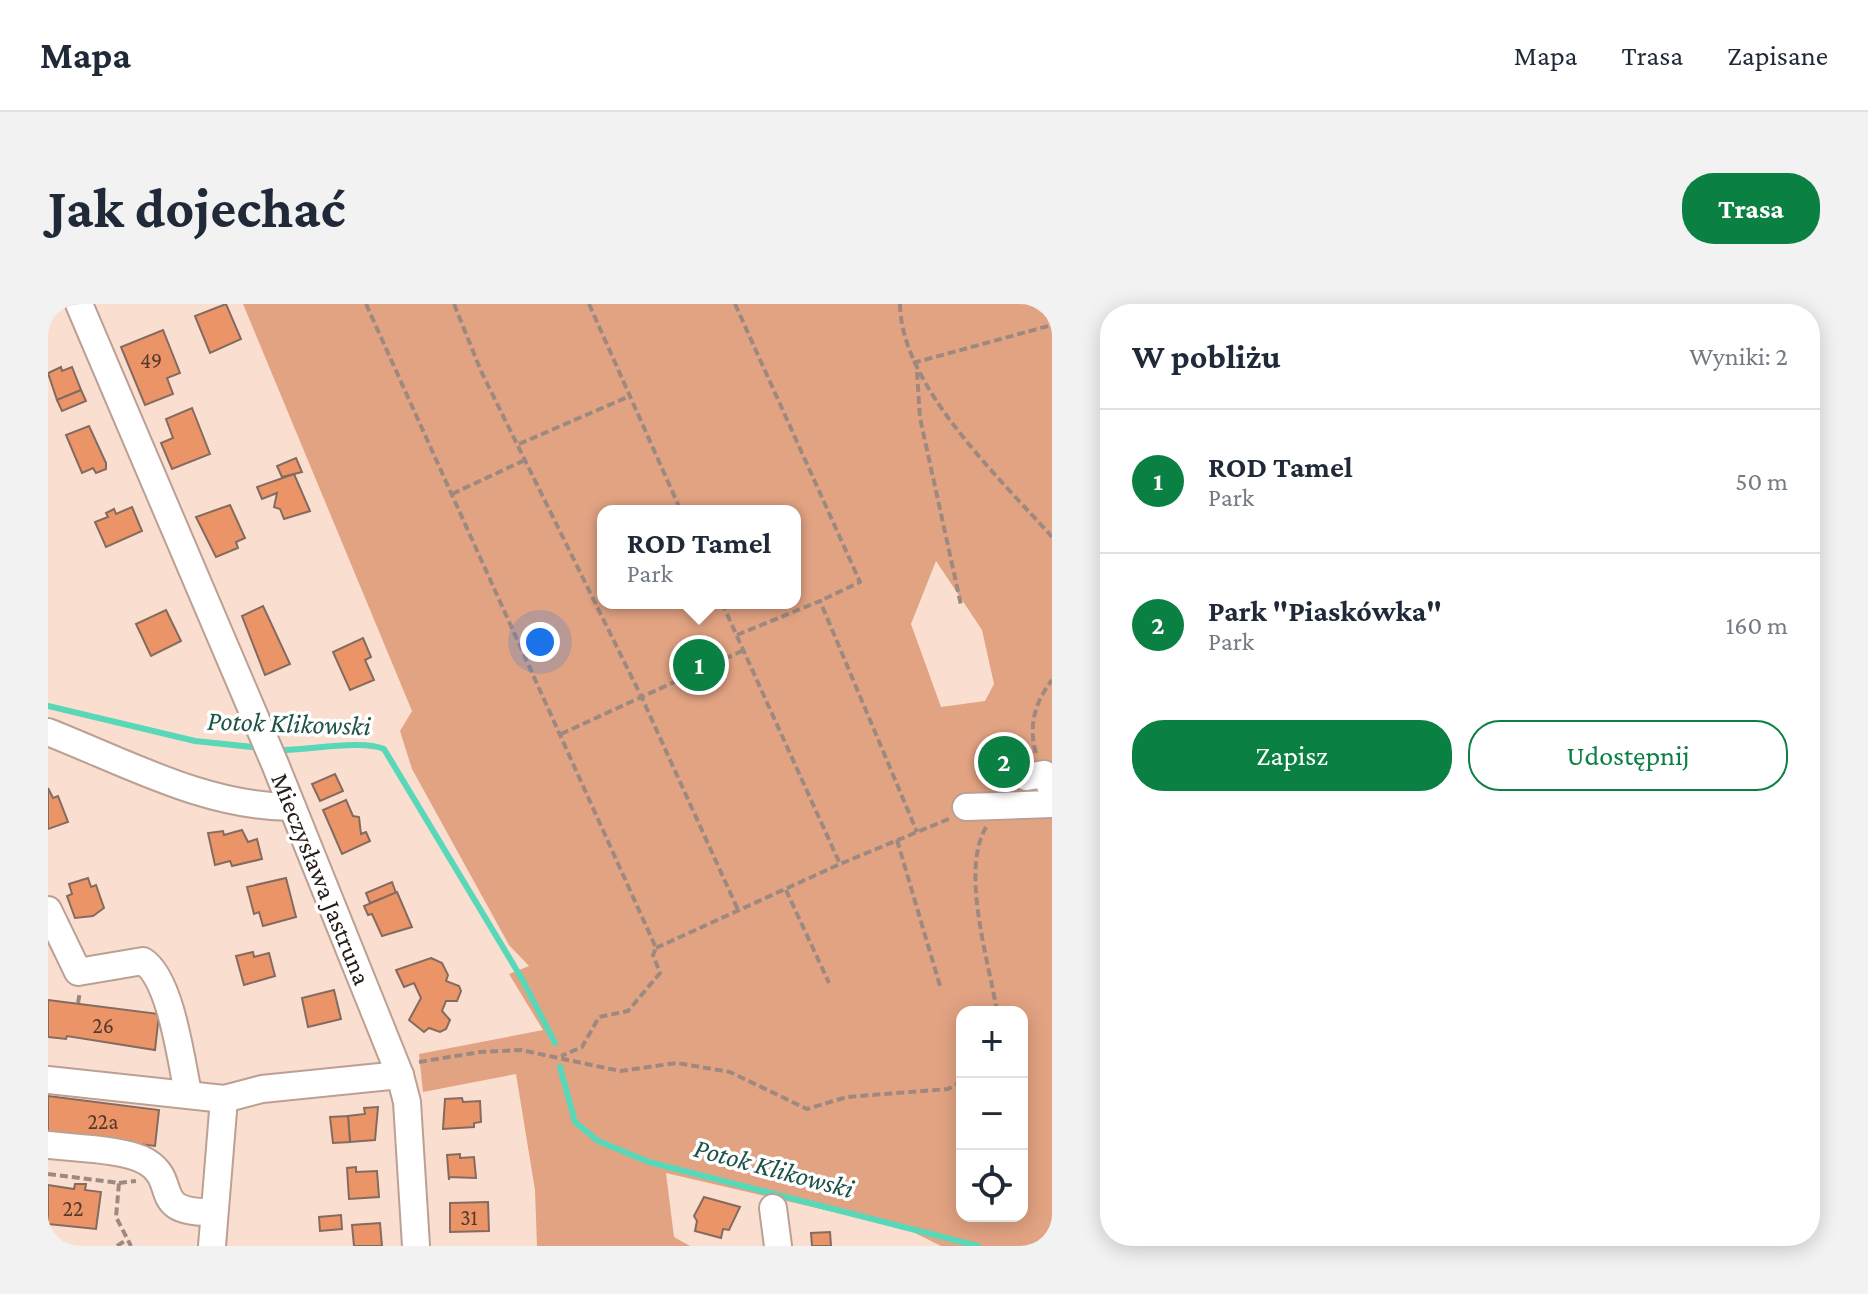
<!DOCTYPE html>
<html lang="pl">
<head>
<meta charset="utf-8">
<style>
  :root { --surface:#fff; --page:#f2f2f3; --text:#1f2937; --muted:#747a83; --line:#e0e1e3; --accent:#0b8043 }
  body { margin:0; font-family:"Crimson Pro",serif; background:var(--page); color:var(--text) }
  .controls { position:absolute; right:24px; bottom:24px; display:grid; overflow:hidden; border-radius:16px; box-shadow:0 4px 20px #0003 }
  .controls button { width:72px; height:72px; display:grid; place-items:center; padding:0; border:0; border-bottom:2px solid var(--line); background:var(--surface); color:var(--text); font:40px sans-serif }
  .you { position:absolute; left:492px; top:338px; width:28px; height:28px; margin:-20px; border:6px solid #fff; border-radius:50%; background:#1a73e8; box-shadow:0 0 0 12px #1a73e833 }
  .badge { display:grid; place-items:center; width:52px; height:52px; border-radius:50%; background:var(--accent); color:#fff; font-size:26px; font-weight:700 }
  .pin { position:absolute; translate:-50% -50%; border:4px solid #fff; box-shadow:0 2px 8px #0006 }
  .popup { position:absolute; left:549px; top:201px; width:204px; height:104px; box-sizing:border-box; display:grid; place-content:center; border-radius:16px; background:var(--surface); filter:drop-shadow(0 2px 6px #0005); font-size:26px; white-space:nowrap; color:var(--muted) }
  .popup b { font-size:30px; color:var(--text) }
  .popup::after { content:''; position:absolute; left:50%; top:100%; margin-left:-16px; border:16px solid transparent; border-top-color:var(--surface) }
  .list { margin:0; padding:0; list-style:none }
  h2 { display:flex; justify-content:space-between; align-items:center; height:104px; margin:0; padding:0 32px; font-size:34px }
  h2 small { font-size:26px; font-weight:400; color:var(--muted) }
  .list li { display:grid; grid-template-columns:52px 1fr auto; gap:24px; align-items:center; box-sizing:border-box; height:144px; padding:0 32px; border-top:2px solid var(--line) }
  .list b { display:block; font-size:30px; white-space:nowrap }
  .list p { margin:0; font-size:26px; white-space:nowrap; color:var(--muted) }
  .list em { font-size:26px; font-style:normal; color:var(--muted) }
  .actions { display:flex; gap:16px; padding:24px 32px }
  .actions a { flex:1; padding:18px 0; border:2px solid var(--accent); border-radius:32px; text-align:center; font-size:28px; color:var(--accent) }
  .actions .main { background:var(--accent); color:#fff }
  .icon { flex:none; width:44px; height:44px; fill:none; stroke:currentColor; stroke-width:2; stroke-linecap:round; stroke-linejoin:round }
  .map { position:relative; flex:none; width:1004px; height:942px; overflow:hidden; border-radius:32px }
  header { display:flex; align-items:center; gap:48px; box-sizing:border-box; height:112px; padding:0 40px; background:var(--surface); border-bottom:2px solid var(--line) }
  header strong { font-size:38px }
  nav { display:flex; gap:44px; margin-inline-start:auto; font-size:28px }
  .intro { display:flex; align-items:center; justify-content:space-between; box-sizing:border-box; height:192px; padding:0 48px }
  h1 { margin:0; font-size:56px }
  .button { padding:20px 36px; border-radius:32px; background:var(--accent); color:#fff; font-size:28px; font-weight:700 }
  main { display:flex; gap:48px; padding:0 48px }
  aside { flex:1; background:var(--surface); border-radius:32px; box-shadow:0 4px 20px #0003 }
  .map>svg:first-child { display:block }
  .green { fill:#e2a383; fill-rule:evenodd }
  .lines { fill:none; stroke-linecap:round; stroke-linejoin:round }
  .stream { stroke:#59d7b9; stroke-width:6 }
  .building { fill:#eb9468; stroke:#846b5f; stroke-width:2 }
  .minor-casing { stroke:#bba093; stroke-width:30 }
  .path { stroke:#9e8980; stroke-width:4; stroke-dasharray:8 4; stroke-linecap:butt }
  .minor { stroke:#fff; stroke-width:26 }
  .labels { text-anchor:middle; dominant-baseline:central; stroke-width:7; stroke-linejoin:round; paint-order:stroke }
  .number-label { font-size:22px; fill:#56392b }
  .street-label { font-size:26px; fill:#251b17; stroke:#fff }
  .water-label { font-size:28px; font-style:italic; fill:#1e5347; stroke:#fff }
</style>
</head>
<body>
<header>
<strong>Mapa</strong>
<nav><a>Mapa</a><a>Trasa</a><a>Zapisane</a></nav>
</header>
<div class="intro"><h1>Jak dojechać</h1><a class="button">Trasa</a></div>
<main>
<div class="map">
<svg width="1004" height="942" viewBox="0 0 1004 942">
  <rect width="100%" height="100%" fill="#faded0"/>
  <!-- green -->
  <path class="green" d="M 195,0 L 1004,0 L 1004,942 L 893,942 L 859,925 L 618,869 L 626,933 L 642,942 L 489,942 L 487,886 L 468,770 L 375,788 L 371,750 L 495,726 L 461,670 L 481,662 L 461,641 L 364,465 L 352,427 L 364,407 ZM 555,207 L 747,207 L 747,299 L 555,299 ZM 888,257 L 934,326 L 946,380 L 937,397 L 893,403 L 863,320 ZM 914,708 L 974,708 L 974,912 L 914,912 Z"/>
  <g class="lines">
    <!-- stream -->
    <g class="stream">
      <polyline points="0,402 147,437 214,444"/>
      <path d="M 229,446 C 257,447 313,435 336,445 L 474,675 L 507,739"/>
      <polyline points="512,763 527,818 550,837 601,858 930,942"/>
    </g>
  </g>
  <!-- building -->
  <g class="building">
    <polygon points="178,0 193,35 162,49 147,12"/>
    <polygon points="115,26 132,69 119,74 125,90 97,101 73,43"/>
    <polygon points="13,63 14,67 24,63 33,86 9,96 0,69"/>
    <polygon points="33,86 38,97 14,107 9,96"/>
    <polygon points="144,104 162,150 124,165 113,139 125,134 118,115"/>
    <polygon points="41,122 58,159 58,165 48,169 45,164 34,169 18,131"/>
    <polygon points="248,154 254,168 234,173 229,162"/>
    <polygon points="246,170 262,207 236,215 232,205 226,203 229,189 214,195 209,183"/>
    <polygon points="182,201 197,234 188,238 190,244 168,253 148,213"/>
    <polygon points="84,203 94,227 58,243 47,218 60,213 58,209 66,205 68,210"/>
    <polygon points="215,302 242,360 217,371 194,312"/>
    <polygon points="118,306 133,337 103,352 88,320"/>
    <polygon points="315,334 323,353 317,356 326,376 302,386 285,348"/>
    <polygon points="287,470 295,487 272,497 264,480"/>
    <polygon points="0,484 5,494 10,492 20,518 0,525"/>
    <polygon points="298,496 305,512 311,513 313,530 318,528 322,537 294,550 275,506"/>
    <polygon points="194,526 200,538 209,535 214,555 184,562 182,557 167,561 160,529 175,527 176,531"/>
    <polygon points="40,574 43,583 48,581 56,604 45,612 27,614 19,592 24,590 21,580"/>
    <polygon points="238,574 248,613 215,622 211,608 206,610 199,583"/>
    <polygon points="344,578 348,589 322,599 318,589"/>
    <polygon points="349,588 364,623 334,632 324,610 320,611 316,602"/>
    <polygon points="205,648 206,653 221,649 227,672 196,681 188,652"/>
    <polygon points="383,654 394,659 400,671 398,677 411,682 413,687 409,697 398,697 394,707 402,716 398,725 392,728 381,724 376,728 361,716 373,694 366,679 356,683 348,666"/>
    <polygon points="286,686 293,715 260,723 254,694"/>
    <polygon points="0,696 111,710 107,746 19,732 18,735 0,733"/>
    <polygon points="0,792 111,806 107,842 0,829"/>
    <polygon points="414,794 415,798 432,797 433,818 426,819 426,823 395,825 397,795"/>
    <polygon points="330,803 327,836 302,838 300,812 317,810 316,804"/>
    <polygon points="300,812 302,838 285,839 282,813"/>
    <polygon points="412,850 412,854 426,853 428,874 401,873 401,876 399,851"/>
    <polygon points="308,863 308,868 329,867 331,893 301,895 299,864"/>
    <polygon points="27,880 38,880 37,886 53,888 48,925 0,920 0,881 26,885"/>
    <polygon points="656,893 692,903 681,926 675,925 673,934 647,927 649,917 646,912"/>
    <polygon points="440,898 441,927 402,928 402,899"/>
    <polygon points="293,911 294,925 272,927 271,913"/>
    <polygon points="332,919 334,942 306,942 304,921"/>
    <polygon points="782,928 783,942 764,942 763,929"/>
  </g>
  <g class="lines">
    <!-- minor casing -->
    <g class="minor-casing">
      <g id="minor">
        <polyline points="31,0 227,460 352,771 359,798 368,942"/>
        <path d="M 0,428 C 79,459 158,503 244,503"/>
        <polyline points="978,473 996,470 1004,485"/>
        <polyline points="918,503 1004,500"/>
        <path d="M 0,606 L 30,668 L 95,657 C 123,675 133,756 140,789"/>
        <polyline points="0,776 176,795 214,785 352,771"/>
        <path d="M 0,841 C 25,844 79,845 99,858 C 132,878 100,910 166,908"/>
        <polyline points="725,904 730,942"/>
        <polyline points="164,942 176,795"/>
      </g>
    </g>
    <!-- path -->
    <g class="path">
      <polyline points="318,0 608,644 605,651 612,669 580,707 551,713 534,743 513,752"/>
      <polyline points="406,0 433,67 594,394 691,608"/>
      <polyline points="541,0 633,207"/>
      <polyline points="687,0 812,278 772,297"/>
      <path d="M 852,0 C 853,82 951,173 1004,233"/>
      <polyline points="865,59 1004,21"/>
      <polyline points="869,68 872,114 913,301"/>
      <polyline points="471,140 582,92"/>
      <polyline points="404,190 477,156"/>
      <polyline points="674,299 792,560"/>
      <polyline points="689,331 772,297 869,528"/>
      <polyline points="513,430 696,346"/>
      <path d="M 988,449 C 980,422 987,398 1004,376"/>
      <path d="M 938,523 C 912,568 941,657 949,708"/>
      <polyline points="849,536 892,682"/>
      <polyline points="738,586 781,679"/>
      <polyline points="608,644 792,560 903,514"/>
      <polyline points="30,699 32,688"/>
      <polyline points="371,758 432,748 473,746 572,767 629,759 682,768 759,805 799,793 900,785 914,777"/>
      <polyline points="0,870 71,879 68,913 83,942"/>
      <polyline points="71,879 88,877"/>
      <polyline points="69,942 78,936"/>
    </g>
    <!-- minor -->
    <use href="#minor" class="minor"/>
  </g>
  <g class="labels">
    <!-- number labels -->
    <g class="number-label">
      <text x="103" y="56">49</text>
      <text x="55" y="721">26</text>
      <text x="55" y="817">22a</text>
      <text x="25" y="904">22</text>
      <text x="421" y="913">31</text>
    </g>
    <!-- street labels -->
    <g class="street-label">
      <text transform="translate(273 575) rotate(68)">Mieczysława Jastruna</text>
    </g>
    <!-- water labels -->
    <g class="water-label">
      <text transform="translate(241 419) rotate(2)">Potok Klikowski</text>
      <text transform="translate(726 864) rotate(15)">Potok Klikowski</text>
    </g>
  </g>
</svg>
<div class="controls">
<button>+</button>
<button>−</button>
<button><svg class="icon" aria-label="locate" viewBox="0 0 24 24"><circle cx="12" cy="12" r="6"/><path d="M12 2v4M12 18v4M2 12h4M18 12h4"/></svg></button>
</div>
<div class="you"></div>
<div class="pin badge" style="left:651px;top:361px">1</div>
<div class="popup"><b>ROD Tamel</b>Park</div>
<div class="pin badge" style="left:956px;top:458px">2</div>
</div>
<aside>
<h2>W pobliżu<small>Wyniki: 2</small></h2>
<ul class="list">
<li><span class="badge">1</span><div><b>ROD Tamel</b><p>Park</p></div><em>50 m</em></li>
<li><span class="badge">2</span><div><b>Park &quot;Piaskówka&quot;</b><p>Park</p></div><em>160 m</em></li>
</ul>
<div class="actions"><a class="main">Zapisz</a><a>Udostępnij</a></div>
</aside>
</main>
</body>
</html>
